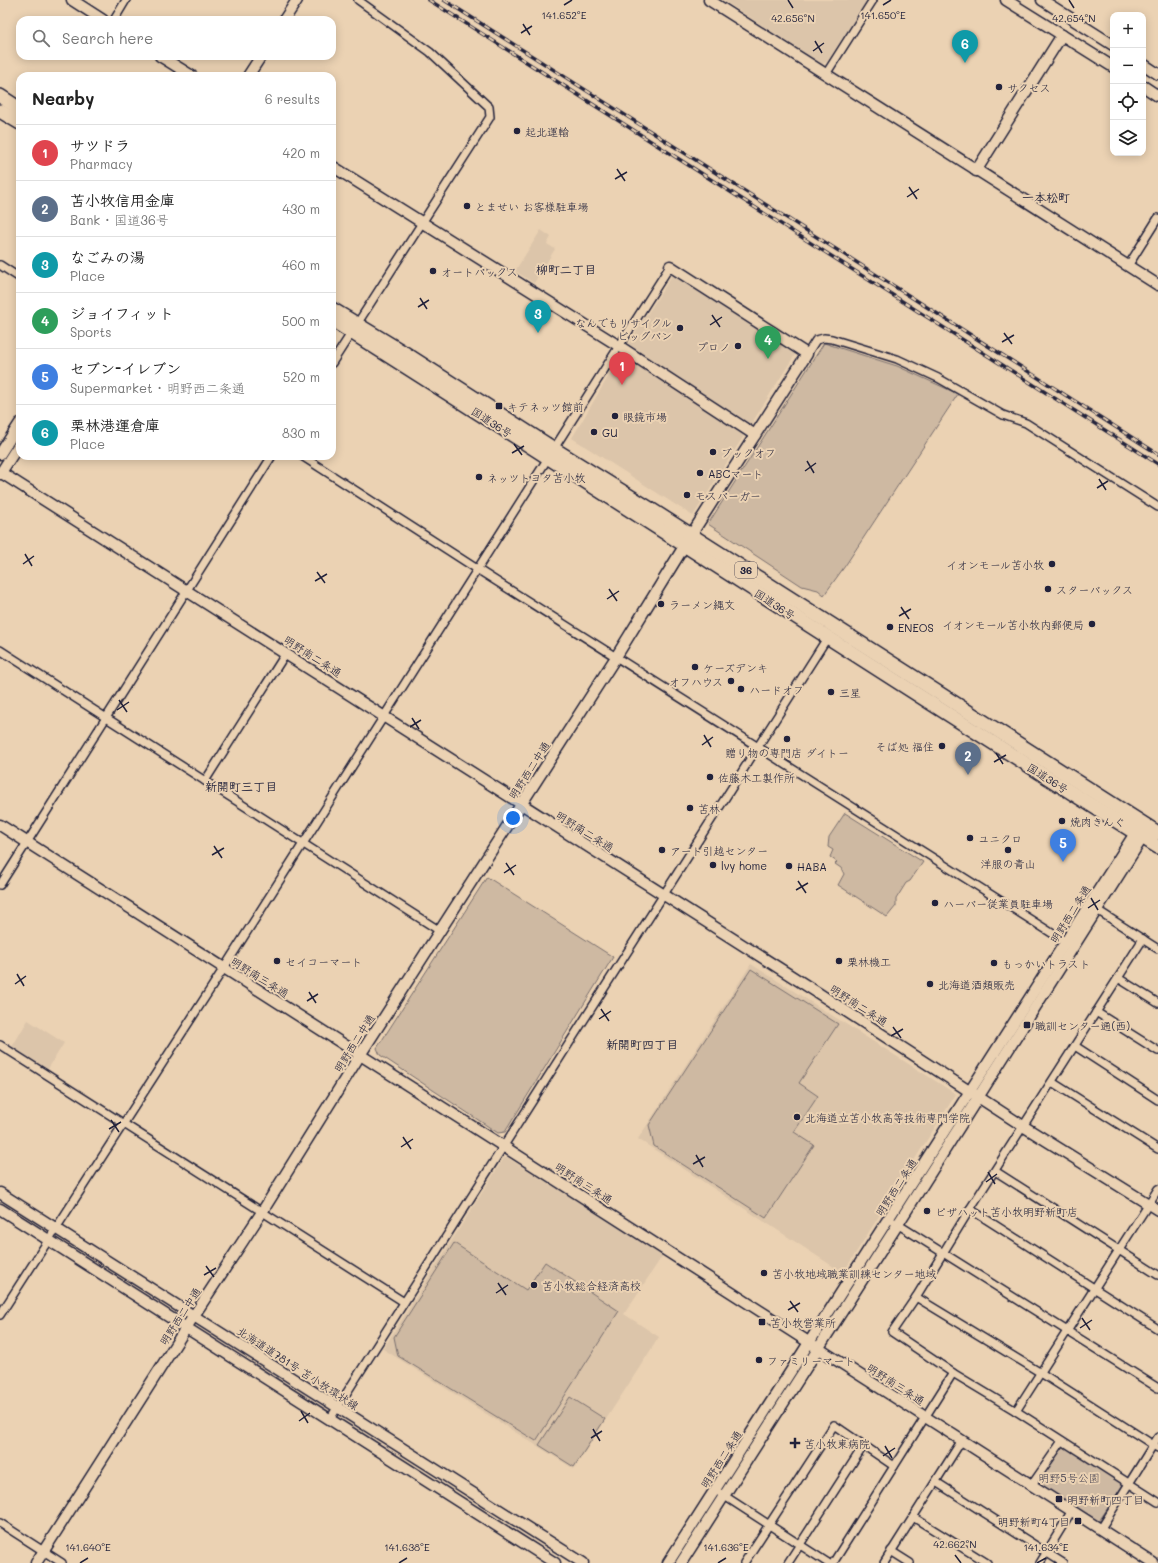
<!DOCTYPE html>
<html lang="en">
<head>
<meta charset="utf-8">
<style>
  :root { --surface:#fff; --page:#f2f2f2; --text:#222; --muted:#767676; --line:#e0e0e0; --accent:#22223b }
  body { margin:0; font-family:Mali,"Klee One",sans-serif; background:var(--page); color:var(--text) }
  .controls { position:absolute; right:12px; top:12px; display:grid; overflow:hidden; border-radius:8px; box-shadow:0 2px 10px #0003 }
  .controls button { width:36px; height:36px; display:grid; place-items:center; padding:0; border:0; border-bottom:1px solid var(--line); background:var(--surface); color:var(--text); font:20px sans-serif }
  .you { position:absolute; left:513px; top:818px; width:14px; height:14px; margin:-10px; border:3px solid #fff; border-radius:50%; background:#1a73e8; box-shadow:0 0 0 6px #1a73e833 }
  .badge { display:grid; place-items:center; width:26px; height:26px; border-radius:50%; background:var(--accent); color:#fff; font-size:13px; font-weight:700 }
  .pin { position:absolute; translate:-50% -33px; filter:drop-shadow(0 1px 2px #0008) }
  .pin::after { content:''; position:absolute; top:21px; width:14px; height:12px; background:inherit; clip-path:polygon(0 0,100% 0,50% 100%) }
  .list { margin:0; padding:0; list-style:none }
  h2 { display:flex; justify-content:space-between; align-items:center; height:52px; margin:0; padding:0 16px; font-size:17px }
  h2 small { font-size:13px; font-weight:400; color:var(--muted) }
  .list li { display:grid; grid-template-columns:26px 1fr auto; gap:12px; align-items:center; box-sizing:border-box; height:56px; padding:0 16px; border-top:1px solid var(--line) }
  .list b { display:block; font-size:15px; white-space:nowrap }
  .list p { margin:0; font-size:13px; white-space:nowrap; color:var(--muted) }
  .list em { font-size:13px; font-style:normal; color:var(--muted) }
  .icon { flex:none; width:22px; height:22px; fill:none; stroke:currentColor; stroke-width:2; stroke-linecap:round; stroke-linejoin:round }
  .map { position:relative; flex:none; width:1158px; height:1563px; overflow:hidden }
  .search { position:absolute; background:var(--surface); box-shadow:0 2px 10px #0003; left:16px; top:16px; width:320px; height:44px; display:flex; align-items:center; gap:10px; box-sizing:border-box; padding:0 14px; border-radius:12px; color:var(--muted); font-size:15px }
  .panel { position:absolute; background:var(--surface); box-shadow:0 2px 10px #0003; left:16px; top:72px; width:320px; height:388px; border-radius:12px }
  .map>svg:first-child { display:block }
  .built { fill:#dcc5aa }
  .green { fill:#ceb9a2; stroke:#786e6e }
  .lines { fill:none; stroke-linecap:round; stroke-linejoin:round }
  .street-casing { stroke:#22223b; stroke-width:10 }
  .secondary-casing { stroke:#22223b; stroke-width:13 }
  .highway-casing { stroke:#22223b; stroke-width:16 }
  .street { stroke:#ebd2b3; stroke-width:7 }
  .secondary { stroke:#ebd2b3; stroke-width:10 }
  .highway { stroke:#ebd2b3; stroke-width:13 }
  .rail-casing { stroke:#22223b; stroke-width:3.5 }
  .rail { stroke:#ebd2b3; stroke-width:2; stroke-dasharray:6; stroke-linecap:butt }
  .ticks { fill:none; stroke:#22223b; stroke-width:1.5 }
  .poi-dot { fill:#22223b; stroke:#ebd2b3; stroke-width:1.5 }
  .labels { text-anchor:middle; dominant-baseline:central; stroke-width:4; stroke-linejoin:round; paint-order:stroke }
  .shield { fill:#ebd2b3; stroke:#5e575f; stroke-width:1 }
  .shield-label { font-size:10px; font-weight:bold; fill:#22223b }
  .poi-label { font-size:11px; fill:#22223b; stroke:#ebd2b3; text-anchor:start }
  .street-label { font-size:11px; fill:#22223b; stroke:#ebd2b3 }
  .park-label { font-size:11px; fill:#444050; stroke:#ebd2b3 }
  .neighbourhood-label { font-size:12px; font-weight:bold; fill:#22223b; stroke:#ebd2b3 }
  .ticks-label { font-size:10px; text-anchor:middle; fill:#22223b; stroke:#ebd2b3; stroke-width:4; stroke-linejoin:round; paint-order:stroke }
</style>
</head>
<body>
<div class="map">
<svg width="1158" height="1563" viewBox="0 0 1158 1563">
  <rect width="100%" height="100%" fill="#ebd2b3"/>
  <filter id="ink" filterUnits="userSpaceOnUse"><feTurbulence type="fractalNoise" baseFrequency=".025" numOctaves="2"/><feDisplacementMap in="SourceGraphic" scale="8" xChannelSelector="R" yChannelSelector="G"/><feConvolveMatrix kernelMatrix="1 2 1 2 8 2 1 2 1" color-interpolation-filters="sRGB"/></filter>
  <g filter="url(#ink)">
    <!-- built -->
    <g class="built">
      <polygon points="723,0 867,0 827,62 822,64"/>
      <polygon points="541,230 551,237 547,244 555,249 534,283 515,271"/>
      <polygon points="673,274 796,353 693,516 572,438 618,360"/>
      <polygon points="751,964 956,1094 843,1273 638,1139"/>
      <polygon points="28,1020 64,1043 48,1069 12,1047"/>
      <polygon points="504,1158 508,1158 663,1255 624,1314 659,1337 574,1469 383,1349"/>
    </g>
    <!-- green -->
    <g class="green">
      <polygon points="824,343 897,366 958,394 845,566 824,595 818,590 802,586 708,524"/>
      <polygon points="845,813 923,862 910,881 906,883 896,899 896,906 887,917 838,885 844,874 841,868 835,864 837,862 830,857 833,850 828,847 829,837"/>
      <polygon points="487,877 613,957 505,1132 498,1133 380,1055 377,1048"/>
      <polygon points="751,969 838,1024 799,1083 818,1096 794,1132 814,1145 766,1218 654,1146 649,1125"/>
      <polygon points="454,1243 526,1290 545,1262 619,1311 536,1441 398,1356 394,1337"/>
      <polygon points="570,1397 605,1419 574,1467 539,1445"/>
      <polygon points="1061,1444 1124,1484 1097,1524 1035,1485"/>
    </g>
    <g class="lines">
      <!-- street casing -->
      <g class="street-casing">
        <g id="street">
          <polyline points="114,20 126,0"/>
          <polyline points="826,74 873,0"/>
          <polyline points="0,265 20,278"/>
          <polyline points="1128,266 1158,218"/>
          <polyline points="807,354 816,340 824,338 832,339 897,359 938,378 1003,415 1026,423 1158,507"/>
          <polyline points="332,363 490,117 489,107 430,52 358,0"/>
          <polyline points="302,456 477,569 1069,944"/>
          <polyline points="0,650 440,931"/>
          <polyline points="205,781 286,653"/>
          <polyline points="0,885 272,456"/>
          <polyline points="1094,908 1158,949"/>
          <polyline points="1143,939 970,1209 916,1297 892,1332 953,1373 1016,1411 1158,1502"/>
          <polyline points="1118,978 1158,1003"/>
          <polyline points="1096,1012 1158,1051"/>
          <polyline points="0,1045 404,1302"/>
          <polyline points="1075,1046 1158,1100"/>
          <polyline points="1052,1082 1158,1149"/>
          <polyline points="995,1171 1158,1275"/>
          <polyline points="970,1209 1158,1329"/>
          <polyline points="894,1222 1158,1388"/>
          <polyline points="916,1297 1041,1373 1158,1448"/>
          <polyline points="0,1315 224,968 670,266"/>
          <polyline points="1016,1411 1158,1189"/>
          <polyline points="330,1419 829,635"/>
          <polyline points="936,1482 1063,1563"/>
          <polyline points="1031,1486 1062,1441"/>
          <polyline points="720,1493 828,1563"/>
          <polyline points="913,1517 987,1563"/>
          <polyline points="0,1523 62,1563"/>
          <polyline points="1100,1530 1158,1437"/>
          <polyline points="891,1551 910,1563"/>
          <polyline points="744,1563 834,1425 894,1466"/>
          <polyline points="788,1563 864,1445"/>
          <polyline points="833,1563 953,1373"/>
          <polyline points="884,1563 962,1440"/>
          <polyline points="1040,1563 1071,1512"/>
        </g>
      </g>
      <!-- secondary casing -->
      <g class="secondary-casing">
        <g id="secondary">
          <polyline points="72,0 103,20"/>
          <polyline points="709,0 1158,285"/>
          <polyline points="1006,0 1113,67"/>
          <polyline points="1042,0 1113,45"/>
          <polyline points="284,20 297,0"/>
          <polyline points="160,56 192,76"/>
          <polyline points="1143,64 1158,74"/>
          <polyline points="248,76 261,56"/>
          <polyline points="1143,86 1158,96"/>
          <polyline points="332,166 619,346 755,435"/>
          <polyline points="976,171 1062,35"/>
          <polyline points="0,454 20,423"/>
          <polyline points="0,472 815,991 1023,1126 1158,1210"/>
          <polyline points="0,474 20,443"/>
          <polyline points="0,825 503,1146 1153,1563"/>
          <polyline points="0,1193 583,1563"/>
          <polyline points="0,1209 555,1563"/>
          <polyline points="36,1563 193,1317 262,1212 360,1055 616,657 691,535 807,354 670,266"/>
          <polyline points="668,1563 1139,827"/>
          <polyline points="681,1563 898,1224 1146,832"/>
        </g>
      </g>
      <!-- highway casing -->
      <g class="highway-casing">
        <g id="highway">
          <polyline points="0,96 20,109"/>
          <polyline points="0,111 20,123"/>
          <polyline points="332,309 403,352 554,449 652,510 1158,833"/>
          <path d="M 332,320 C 608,494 881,674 1158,847"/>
        </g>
      </g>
      <!-- street -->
      <use href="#street" class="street"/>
      <!-- secondary -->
      <use href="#secondary" class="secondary"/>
      <!-- highway -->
      <use href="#highway" class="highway"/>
      <!-- rail casing -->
      <g class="rail-casing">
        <g id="rail">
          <polyline points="429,0 1158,464"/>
          <polyline points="444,0 1158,454"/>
        </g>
      </g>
      <!-- rail -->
      <use href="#rail" class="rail"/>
    </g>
  </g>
  <!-- ticks -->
  <path class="ticks" d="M 788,0 L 793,8M 1069,0 L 1074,8M 564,5 L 572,0M 883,5 L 891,0M 523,24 L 530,35M 521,33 L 532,26M 815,41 L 822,53M 813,51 L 824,43M 617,169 L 625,181M 615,179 L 627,172M 909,187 L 917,199M 907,197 L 919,189M 420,298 L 427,309M 418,307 L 429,300M 712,315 L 720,327M 710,325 L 722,317M 1004,333 L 1012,344M 1002,342 L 1014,335M 514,444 L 522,455M 512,453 L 524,446M 807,461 L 814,473M 805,471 L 816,463M 1099,479 L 1106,490M 1097,488 L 1108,481M 25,554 L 32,566M 23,564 L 34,556M 317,572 L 325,583M 315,581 L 327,574M 609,589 L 617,601M 607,599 L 619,591M 901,607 L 909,619M 899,616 L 911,609M 119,700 L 127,712M 117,710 L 129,702M 412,718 L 419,729M 410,727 L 421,720M 704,735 L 711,747M 702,745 L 713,737M 996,753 L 1003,764M 994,762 L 1006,755M 214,846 L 222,858M 212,855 L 224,848M 506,863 L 514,875M 504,873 L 516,865M 798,881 L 806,893M 796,890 L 808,883M 1091,898 L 1098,910M 1088,908 L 1100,900M 17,974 L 24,986M 15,984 L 26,976M 309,992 L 316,1003M 307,1001 L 318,994M 601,1009 L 609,1021M 599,1019 L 611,1011M 893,1027 L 901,1038M 891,1036 L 903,1029M 111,1120 L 119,1132M 109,1129 L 121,1122M 403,1137 L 411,1149M 401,1147 L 413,1139M 696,1155 L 703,1167M 693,1164 L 705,1157M 988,1172 L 995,1184M 986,1182 L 997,1174M 206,1266 L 214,1277M 204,1275 L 216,1268M 498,1283 L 506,1295M 496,1293 L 508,1285M 790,1301 L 798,1312M 788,1310 L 800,1303M 1082,1318 L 1090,1330M 1080,1328 L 1092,1320M 301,1411 L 308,1423M 299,1421 L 310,1413M 593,1429 L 600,1441M 591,1438 L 602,1431M 885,1446 L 892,1458M 883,1456 L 895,1448M 955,1555 L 961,1563M 80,1563 L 88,1558M 399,1563 L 407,1558M 718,1563 L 726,1558M 1037,1563 L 1046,1558"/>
  <!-- markers -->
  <g class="poi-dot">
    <circle cx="999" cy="87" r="4"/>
    <circle cx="517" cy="131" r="4"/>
    <circle cx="467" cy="206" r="4"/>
    <circle cx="433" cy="271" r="4"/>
    <circle cx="680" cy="328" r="4"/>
    <circle cx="738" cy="346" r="4"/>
    <rect x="495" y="402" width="8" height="8" rx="2"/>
    <circle cx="615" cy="416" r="4"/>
    <circle cx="594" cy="432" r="4"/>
    <circle cx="713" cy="452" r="4"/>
    <circle cx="700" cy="473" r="4"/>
    <circle cx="479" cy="477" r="4"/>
    <circle cx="687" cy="495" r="4"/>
    <circle cx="1052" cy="564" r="4"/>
    <circle cx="1048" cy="589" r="4"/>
    <circle cx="661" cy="604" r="4"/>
    <circle cx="1092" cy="624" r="4"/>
    <circle cx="890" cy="627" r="4"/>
    <circle cx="695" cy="667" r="4"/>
    <circle cx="731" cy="681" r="4"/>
    <circle cx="741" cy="689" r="4"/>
    <circle cx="831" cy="692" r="4"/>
    <circle cx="787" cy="739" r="4"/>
    <circle cx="942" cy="746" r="4"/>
    <circle cx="710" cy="777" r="4"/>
    <circle cx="690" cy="808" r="4"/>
    <circle cx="1062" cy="821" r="4"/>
    <circle cx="970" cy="838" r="4"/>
    <circle cx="662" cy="850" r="4"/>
    <circle cx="1008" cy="850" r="4"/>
    <circle cx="713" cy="865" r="4"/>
    <circle cx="789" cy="866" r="4"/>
    <circle cx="935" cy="903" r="4"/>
    <circle cx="277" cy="961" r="4"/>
    <circle cx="839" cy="961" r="4"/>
    <circle cx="994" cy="963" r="4"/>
    <circle cx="930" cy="984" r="4"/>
    <rect x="1023" y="1021" width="8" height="8" rx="2"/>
    <circle cx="797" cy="1117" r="4"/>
    <circle cx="927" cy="1211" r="4"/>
    <circle cx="764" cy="1273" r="4"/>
    <circle cx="534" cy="1285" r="4"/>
    <rect x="758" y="1318" width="8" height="8" rx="2"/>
    <circle cx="759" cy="1360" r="4"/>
    <path d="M793 1437h4v4h4v4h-4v4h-4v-4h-4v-4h4z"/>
    <rect x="1055" y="1495" width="8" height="8" rx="2"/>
    <rect x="1074" y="1517" width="8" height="8" rx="2"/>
  </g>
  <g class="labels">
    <!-- shield labels -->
    <rect class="shield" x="735" y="562" width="22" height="16" rx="3"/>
    <g class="shield-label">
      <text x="746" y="570">36</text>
    </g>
    <!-- poi labels -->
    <g class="poi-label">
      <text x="1007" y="87">サクセス</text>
      <text x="525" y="131">起北運輸</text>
      <text x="475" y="206">とませい お客様駐車場</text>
      <text x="441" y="271">オートバックス</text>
      <text x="672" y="322" text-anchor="end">なんでもリサイクル<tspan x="672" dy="13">ビッグバン</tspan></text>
      <text x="730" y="346" text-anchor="end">プロノ</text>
      <text x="507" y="406">キテネッツ館前</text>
      <text x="623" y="416">眼鏡市場</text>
      <text x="602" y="432">GU</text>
      <text x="721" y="452">ブックオフ</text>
      <text x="708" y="473">ABCマート</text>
      <text x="487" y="477">ネッツトヨタ苫小牧</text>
      <text x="695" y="495">モスバーガー</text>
      <text x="1044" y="564" text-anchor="end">イオンモール苫小牧</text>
      <text x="1056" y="589">スターバックス</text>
      <text x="669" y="604">ラーメン縄文</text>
      <text x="1084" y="624" text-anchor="end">イオンモール苫小牧内郵便局</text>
      <text x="898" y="627">ENEOS</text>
      <text x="703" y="667">ケーズデンキ</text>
      <text x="723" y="681" text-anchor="end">オフハウス</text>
      <text x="749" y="689">ハードオフ</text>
      <text x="839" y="692">三星</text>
      <text x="934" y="746" text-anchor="end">そば処 福住</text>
      <text x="787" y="752" text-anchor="middle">贈り物の専門店 ダイトー</text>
      <text x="718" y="777">佐藤木工製作所</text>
      <text x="698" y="808">苫林</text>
      <text x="1070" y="821">焼肉きんぐ</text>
      <text x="978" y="838">ユニクロ</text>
      <text x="670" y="850">アート引越センター</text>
      <text x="1008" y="863" text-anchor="middle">洋服の青山</text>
      <text x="721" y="865">lvy home</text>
      <text x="797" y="866">HABA</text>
      <text x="943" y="903">ハーバー従業員駐車場</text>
      <text x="285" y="961">セイコーマート</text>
      <text x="847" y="961">栗林機工</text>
      <text x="1002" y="963">もっかいトラスト</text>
      <text x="938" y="984">北海道酒類販売</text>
      <text x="1035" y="1025">職訓センター通(西)</text>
      <text x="805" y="1117">北海道立苫小牧高等技術専門学院</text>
      <text x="935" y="1211">ピザハット苫小牧明野新町店</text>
      <text x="772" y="1273">苫小牧地域職業訓練センター地域</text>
      <text x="542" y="1285">苫小牧総合経済高校</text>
      <text x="770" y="1322">苫小牧営業所</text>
      <text x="767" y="1360">ファミリーマート</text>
      <text x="804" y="1443">苫小牧東病院</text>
      <text x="1067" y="1499">明野新町四丁目</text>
      <text x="1070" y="1521" text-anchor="end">明野新町4丁目</text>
    </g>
    <!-- street labels -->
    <g class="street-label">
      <text transform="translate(492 422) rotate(33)">国道36号</text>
      <text transform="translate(775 604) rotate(33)">国道36号</text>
      <text transform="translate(313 656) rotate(33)">明野南二条通</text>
      <text transform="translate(529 770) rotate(-57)">明野西二中通</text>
      <text transform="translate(1048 778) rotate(32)">国道36号</text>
      <text transform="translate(585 831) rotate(32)">明野南二条通</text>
      <text transform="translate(1070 914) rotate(-58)">明野西二条通</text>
      <text transform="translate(260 977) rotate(32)">明野南三条通</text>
      <text transform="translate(859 1005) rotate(33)">明野南二条通</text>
      <text transform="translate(354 1043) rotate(-58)">明野西二中通</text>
      <text transform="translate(584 1183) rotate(33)">明野南三条通</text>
      <text transform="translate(896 1187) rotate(-57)">明野西二条通</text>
      <text transform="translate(180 1316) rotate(-57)">明野西二中通</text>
      <text transform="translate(298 1368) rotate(33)">北海道道781号 苫小牧環状線</text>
      <text transform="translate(896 1384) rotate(33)">明野南三条通</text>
      <text transform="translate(721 1459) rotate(-57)">明野西二条通</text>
    </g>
    <!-- park labels -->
    <g class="park-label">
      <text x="1069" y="1477">明野5号公園</text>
    </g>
    <!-- neighbourhood labels -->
    <g class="neighbourhood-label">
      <text x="1046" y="197">一本松町</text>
      <text x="566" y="269">柳町二丁目</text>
      <text x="241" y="786">新開町三丁目</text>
      <text x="642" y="1044">新開町四丁目</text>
    </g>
  </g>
  <g class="ticks-label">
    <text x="564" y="19">141.652°E</text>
    <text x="883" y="19">141.650°E</text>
    <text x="793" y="22">42.656°N</text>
    <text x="1074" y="22">42.654°N</text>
    <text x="955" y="1548">42.662°N</text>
    <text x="88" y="1551">141.640°E</text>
    <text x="407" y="1551">141.638°E</text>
    <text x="726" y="1551">141.636°E</text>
    <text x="1046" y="1551">141.634°E</text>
  </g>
</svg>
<div class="controls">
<button>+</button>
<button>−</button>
<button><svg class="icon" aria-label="locate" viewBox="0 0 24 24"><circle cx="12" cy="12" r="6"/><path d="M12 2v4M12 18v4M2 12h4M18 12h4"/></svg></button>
<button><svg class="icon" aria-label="layers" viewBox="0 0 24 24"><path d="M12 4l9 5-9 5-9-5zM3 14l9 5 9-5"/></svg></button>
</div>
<div class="you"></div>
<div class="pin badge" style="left:622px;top:385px;background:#e0444e">1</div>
<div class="pin badge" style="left:968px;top:775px;background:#5c6f8a">2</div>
<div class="pin badge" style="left:538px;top:333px;background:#0f9aa8">3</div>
<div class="pin badge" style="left:768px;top:359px;background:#2e9e5b">4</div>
<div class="pin badge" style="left:1063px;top:862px;background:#3f7fe0">5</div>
<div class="pin badge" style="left:965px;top:63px;background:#0f9aa8">6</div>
<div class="search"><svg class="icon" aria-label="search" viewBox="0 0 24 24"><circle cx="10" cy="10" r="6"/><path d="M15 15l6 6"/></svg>Search here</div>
<section class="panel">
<h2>Nearby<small>6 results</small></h2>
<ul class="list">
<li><span class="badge" style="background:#e0444e">1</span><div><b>サツドラ</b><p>Pharmacy</p></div><em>420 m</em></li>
<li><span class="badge" style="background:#5c6f8a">2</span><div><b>苫小牧信用金庫</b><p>Bank · 国道36号</p></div><em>430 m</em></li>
<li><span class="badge" style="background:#0f9aa8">3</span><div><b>なごみの湯</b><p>Place</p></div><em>460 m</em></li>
<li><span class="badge" style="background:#2e9e5b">4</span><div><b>ジョイフィット</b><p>Sports</p></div><em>500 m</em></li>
<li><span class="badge" style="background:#3f7fe0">5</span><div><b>セブン-イレブン</b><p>Supermarket · 明野西二条通</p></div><em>520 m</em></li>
<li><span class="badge" style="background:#0f9aa8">6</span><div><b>栗林港運倉庫</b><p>Place</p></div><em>830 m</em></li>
</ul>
</section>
</div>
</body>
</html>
